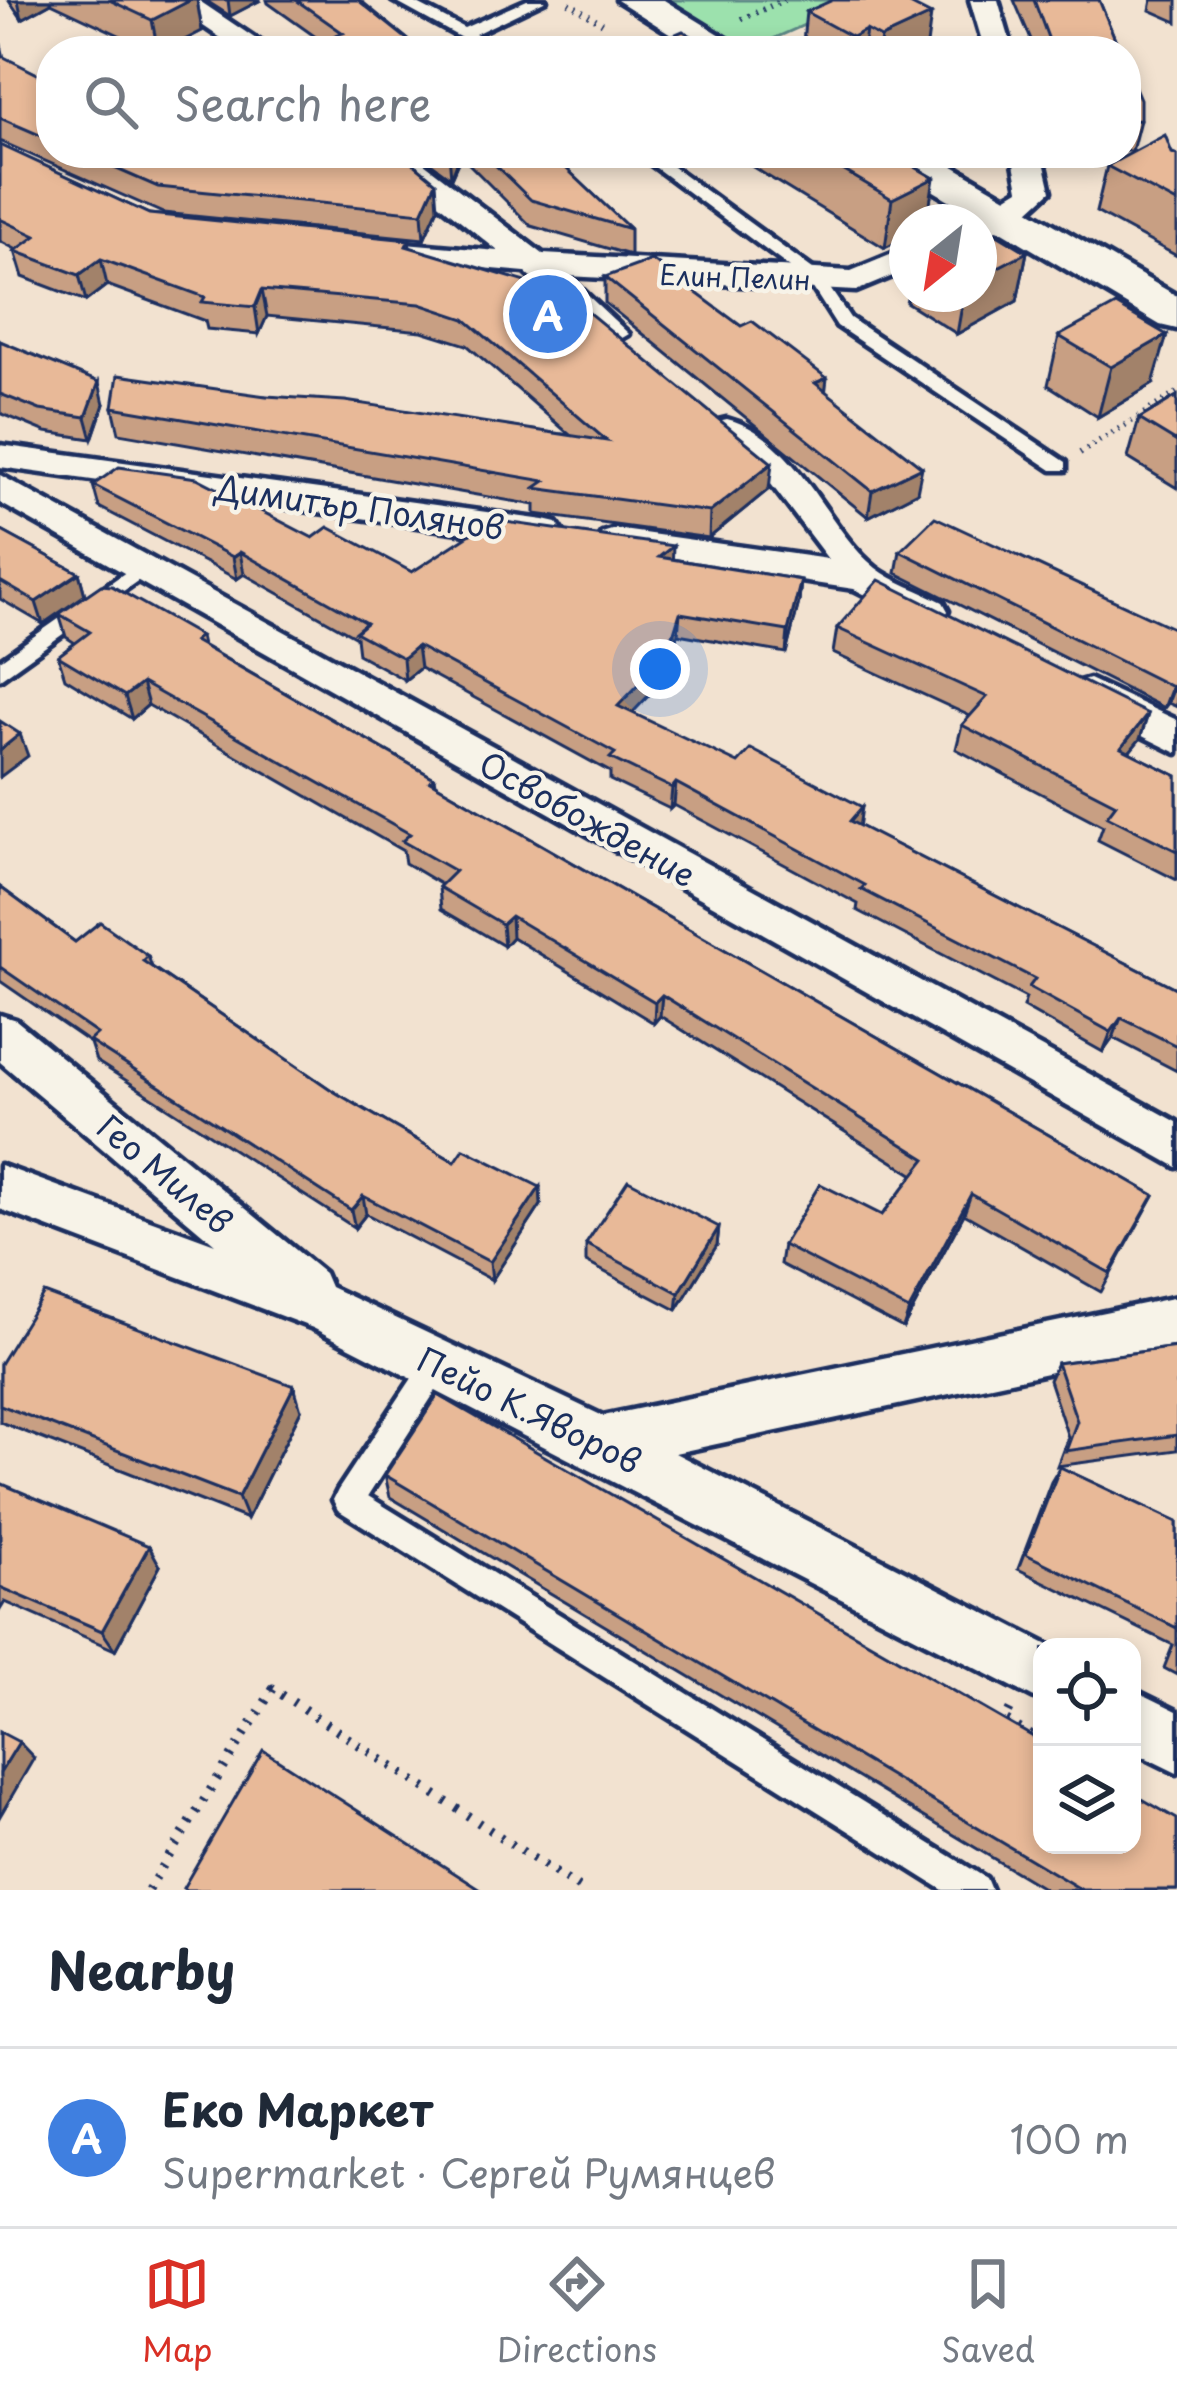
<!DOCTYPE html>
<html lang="en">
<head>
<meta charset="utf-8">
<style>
  :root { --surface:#fff; --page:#f2f2f3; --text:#1f2937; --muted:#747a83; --line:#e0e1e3; --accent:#d93025 }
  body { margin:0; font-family:"Playpen Sans",sans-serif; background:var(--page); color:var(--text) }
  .controls { position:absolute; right:36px; bottom:36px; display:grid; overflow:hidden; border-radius:24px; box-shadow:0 6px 18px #0003 }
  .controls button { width:108px; height:108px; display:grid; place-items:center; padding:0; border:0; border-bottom:3px solid var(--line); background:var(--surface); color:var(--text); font:60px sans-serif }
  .compass { position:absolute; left:889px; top:204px; width:108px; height:108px; border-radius:50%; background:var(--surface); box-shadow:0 6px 18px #0003; rotate:210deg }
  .you { position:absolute; left:660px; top:669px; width:42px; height:42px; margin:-30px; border:9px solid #fff; border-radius:50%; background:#1a73e8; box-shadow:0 0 0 18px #1a73e833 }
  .badge { display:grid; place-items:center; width:78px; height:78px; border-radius:50%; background:var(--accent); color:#fff; font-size:39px; font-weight:700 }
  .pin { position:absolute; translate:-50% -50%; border:6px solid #fff; box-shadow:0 3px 12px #0006 }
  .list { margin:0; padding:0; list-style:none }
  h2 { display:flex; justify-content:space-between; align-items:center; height:156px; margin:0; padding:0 48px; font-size:51px }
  h2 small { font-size:39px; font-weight:400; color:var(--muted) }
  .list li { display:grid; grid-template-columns:78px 1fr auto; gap:36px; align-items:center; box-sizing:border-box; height:180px; padding:0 48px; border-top:3px solid var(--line) }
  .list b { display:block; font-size:45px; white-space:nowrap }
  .list p { margin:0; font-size:39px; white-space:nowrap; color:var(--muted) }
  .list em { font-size:39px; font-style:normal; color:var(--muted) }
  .icon { flex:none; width:66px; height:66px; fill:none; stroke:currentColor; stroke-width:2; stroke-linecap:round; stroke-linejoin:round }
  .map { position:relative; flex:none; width:1177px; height:1890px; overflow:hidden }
  .search { position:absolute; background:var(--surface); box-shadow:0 6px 18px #0003; left:36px; right:36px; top:36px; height:132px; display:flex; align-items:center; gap:30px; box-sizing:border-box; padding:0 42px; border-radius:48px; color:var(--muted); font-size:45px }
  .sheet { height:336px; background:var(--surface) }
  nav { display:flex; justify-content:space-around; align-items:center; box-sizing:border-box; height:168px; border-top:3px solid var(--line); background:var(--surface); font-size:33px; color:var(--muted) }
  nav a { display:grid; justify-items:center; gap:6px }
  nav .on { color:var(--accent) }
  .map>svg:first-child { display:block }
  .green { fill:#9ce1ad; stroke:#5c8886; stroke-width:3 }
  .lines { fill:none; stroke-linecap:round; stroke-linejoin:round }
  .lane-casing { stroke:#1b2f5e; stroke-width:9 }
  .street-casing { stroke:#1b2f5e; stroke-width:9 }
  .secondary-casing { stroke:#1b2f5e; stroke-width:9 }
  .path-far1 { stroke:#1b2f5e; stroke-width:6; stroke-dasharray:1.5 6; stroke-linecap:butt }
  .path { stroke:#1b2f5e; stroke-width:9; stroke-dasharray:3 10; stroke-linecap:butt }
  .lane { fill:#f7f3e8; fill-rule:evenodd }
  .street { fill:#f7f3e8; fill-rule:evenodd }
  .secondary { fill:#f7f3e8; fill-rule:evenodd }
  .wall { fill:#c89f83; stroke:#1b2f5e; stroke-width:3 }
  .shaded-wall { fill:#a2826a; stroke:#1b2f5e; stroke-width:3 }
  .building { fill:#e8b998; stroke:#1b2f5e; stroke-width:3 }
  .labels { text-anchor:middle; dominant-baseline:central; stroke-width:9; stroke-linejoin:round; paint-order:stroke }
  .far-street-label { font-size:27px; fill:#1b2f5e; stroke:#f7f3e8 }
  .street-label { font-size:33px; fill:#1b2f5e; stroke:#f7f3e8 }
</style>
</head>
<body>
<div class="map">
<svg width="1177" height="1890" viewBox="0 0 1177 1890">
  <rect width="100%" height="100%" fill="#f2e2d0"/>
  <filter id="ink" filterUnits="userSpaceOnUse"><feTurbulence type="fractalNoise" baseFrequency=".00833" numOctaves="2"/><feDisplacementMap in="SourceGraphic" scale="24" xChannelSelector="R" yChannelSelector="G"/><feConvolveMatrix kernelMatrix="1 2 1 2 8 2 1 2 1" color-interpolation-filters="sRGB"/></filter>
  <g filter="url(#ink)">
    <!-- green -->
    <polygon class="green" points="636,0 841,0 849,5 746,51 727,51"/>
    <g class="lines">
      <!-- lane casing -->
      <g class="lane-casing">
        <g id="lane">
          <polygon points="392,0 410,0 464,28 527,0 546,0 475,34 504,51 485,51"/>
          <polygon points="636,153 654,153 821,275 850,318 1066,462 1066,470 1052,470 837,326 809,282"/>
          <polygon points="143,560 150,562 150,572 0,679 0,660"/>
          <polygon points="438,1350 448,1354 452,1363 448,1372 368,1496 986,1878 991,1890 943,1890 338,1510 333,1500 338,1490 428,1354"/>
        </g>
      </g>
      <!-- street casing -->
      <g class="street-casing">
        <g id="street">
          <polygon points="165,0 198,0 274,51 240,51"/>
          <polygon points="970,0 998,0 1013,51 985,51"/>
          <polygon points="377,153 411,153 543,254 851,271 907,248 907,270 856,291 567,276 629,334 612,344 600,341 525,272 359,257 354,250 370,240 498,251"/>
          <polygon points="1012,153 1042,153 1051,191 1017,222 979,237 979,222 968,220 1019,189"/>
          <path d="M 727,419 C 798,437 825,528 876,568 C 894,582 922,591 943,602 L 948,611 L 943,620 L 915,620 L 854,589 L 602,551 L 596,542 L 602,533 L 615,529 L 828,559 L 771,484 L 714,438 L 709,430 L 714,422 Z"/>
          <polygon points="0,445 544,520 557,523 563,532 557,541 544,544 0,467"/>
          <polygon points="0,475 1177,1122 1177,1167 0,503"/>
          <polygon points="1089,679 1177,720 1177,753 1075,703 1069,693 1075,683"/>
          <polygon points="0,1015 16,1020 324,1273 330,1287 603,1416 1177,1297 1177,1345 675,1453 1052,1647 1042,1647 1042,1702 313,1328 0,1209 0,1165 215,1244 0,1062"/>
          <polygon points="1132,1689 1177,1711 1177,1773 1132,1751"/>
        </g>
      </g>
      <!-- secondary casing -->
      <g class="secondary-casing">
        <g id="secondary">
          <polygon points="617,0 664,0 747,51 698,51"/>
          <polygon points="879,153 931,153 1177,296 1177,329 1160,325 885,162"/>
        </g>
      </g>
      <!-- path-far1 -->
      <g class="path-far1">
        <polyline points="569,3 607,26"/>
        <polyline points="742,19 784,0"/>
        <polyline points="1080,453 1177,393"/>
      </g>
      <!-- path -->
      <g class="path">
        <polyline points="1010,1710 1005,1720 1036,1738 1032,1747"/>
        <polyline points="148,1890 273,1689 582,1890"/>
      </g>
      <!-- lane -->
      <use href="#lane" class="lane"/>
      <!-- street -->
      <use href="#street" class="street"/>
      <!-- secondary -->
      <use href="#secondary" class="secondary"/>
    </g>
    <!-- wall -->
    <g class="wall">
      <polygon points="9,0 197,0 202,31 163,51 153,51 51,3 22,19"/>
      <polygon points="205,0 261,0 230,16"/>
      <polygon points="267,0 360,0 422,51 327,45 268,3"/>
      <polygon points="1014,0 1099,0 1120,51 1036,51"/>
      <polygon points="1152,0 1177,0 1177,22 1150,10"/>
      <polygon points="806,12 927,45 914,51 819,51 803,42"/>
      <polygon points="0,40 4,58 51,81 51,153 401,153 438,208 424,239 163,213 2,142 0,143"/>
      <polygon points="1126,66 1140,120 1132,151 1126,151"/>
      <polygon points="0,145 149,214 409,240 410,247 769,489 709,538 535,514 535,505 119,433 113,407 266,396 570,435 467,345 422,331 267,316 259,334 207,329 205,321 107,285 86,301 23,277 15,251 17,250 0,241"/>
      <polygon points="417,153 550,153 630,229 630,255 531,226 461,156 451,178"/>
      <polygon points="730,153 891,153 934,178 885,248"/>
      <polygon points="1172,153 1177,155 1177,256 1096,212 1107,166"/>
      <polygon points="1027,252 1017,301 957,334 906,302 908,294 979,294"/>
      <polygon points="605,277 825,391 917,492 868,517 605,303"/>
      <polygon points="1059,336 1153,384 1098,417 1048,385"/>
      <polygon points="0,341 104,404 92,439 46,432 0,413"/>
      <polygon points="1177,396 1177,488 1128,458 1139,419"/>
      <polygon points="93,485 313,538 412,572 672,559 801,580 799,602 786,653 678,634 666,677 632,713 859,826 1177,989 1177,1071 1113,1038 1103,1052 1023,1007 1026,998 857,910 858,904 674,805 670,809 610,780 610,772 420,668 405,680 358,654 356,637 244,574 237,579 99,507"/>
      <polygon points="0,530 79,573 85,595 43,624 0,599"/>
      <polygon points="900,551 1177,630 1177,707 1168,703 1164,708 896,573"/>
      <polygon points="59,614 200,636 202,645 434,778 435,784 1154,1195 1101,1292 964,1214 903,1328 780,1264 783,1245 882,1215 914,1175 660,1016 654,1023 512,937 504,946 441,909 439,887 442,885 405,863 403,851 148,705 132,719 65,678 58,656 75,643 66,637"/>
      <polygon points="837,628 1148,714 1140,739 1129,752 1177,776 1177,880 1098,840 1103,826 956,749 962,725 970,716 833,653"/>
      <polygon points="0,887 75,942 148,956 152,967 333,1091 455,1162 541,1205 492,1280 366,1214 355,1228 96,1061 90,1043 0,981"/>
      <polygon points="719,1227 717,1245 677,1310 586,1262 586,1244"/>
      <polygon points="1177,1347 1177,1450 1057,1466 1068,1437 1049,1380 1057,1363"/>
      <polygon points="0,1364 301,1410 247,1519 0,1422"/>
      <polygon points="1060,1467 1177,1522 1177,1675 1164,1668 1173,1645 1018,1569 1051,1482"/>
      <polygon points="385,1475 1177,1890 1046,1890 390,1497"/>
      <polygon points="0,1483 160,1566 115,1650 5,1602 0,1610"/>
    </g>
    <!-- shaded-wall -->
    <g class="shaded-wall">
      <polygon points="18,0 51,0 51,3 22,19"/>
      <polygon points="191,0 197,0 202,31 163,51 158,51 152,20"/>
      <polygon points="228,0 261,0 230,16"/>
      <polygon points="931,15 927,45 914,51 879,51 881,38"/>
      <polygon points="866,30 863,51 850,51 852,37"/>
      <polygon points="449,153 461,153 451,178"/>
      <polygon points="934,178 927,222 907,222 907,237 885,248 892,199"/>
      <polygon points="436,182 438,208 424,239 422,213"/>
      <polygon points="1027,252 1017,301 957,334 964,294 979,294 979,277"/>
      <polygon points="101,259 107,285 86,301 79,275"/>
      <polygon points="262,290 267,316 259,334 255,307"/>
      <polygon points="1167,335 1153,384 1098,417 1111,367"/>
      <polygon points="827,378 824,404 815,383"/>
      <polygon points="99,382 104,404 92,439 86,417"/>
      <polygon points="772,463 769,489 709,538 710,512"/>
      <polygon points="922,467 917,492 868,517 872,491"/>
      <polygon points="673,546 672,568 659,557"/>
      <polygon points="240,552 244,574 237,579 233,557"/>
      <polygon points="79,573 85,595 43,624 36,602"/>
      <polygon points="801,580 799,602 786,653 788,631"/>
      <polygon points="680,613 678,634 666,677 618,728 618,706"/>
      <polygon points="417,646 420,668 405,680 403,658"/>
      <polygon points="1176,682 1168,703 1164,708 1172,687"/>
      <polygon points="142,683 148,705 132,719 125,696"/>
      <polygon points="1148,714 1140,739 1112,773 1121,748"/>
      <polygon points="20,734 28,756 0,777 0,750"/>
      <polygon points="676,783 674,805 670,809 672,788"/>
      <polygon points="862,807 859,828 850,821"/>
      <polygon points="511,916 512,937 504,946 502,924"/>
      <polygon points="662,995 660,1016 654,1023 655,1002"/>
      <polygon points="1121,1018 1113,1038 1103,1052 1111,1032"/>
      <polygon points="540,1187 541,1205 492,1280 490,1262"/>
      <polygon points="971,1194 964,1214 903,1328 909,1310"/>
      <polygon points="363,1196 366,1214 355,1228 351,1210"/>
      <polygon points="719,1227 717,1245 677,1310 679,1293"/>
      <polygon points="294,1386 301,1410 247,1519 238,1497"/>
      <polygon points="149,1546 160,1566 115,1650 102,1631"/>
      <polygon points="19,1742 34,1758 0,1816 0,1773"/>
    </g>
    <!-- building -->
    <g class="building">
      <polygon points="109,0 191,0 152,20"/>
      <polygon points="296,0 358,0 422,51 310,51 341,40 336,35 343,33"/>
      <polygon points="833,0 902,0 931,15 881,38 866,30 852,37 806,12"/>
      <polygon points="1034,0 1099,0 1120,51 1053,51"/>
      <polygon points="683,31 717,51 644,51 641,49"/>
      <polygon points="0,55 51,81 51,140 0,118"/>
      <polygon points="1126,66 1140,99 1140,120 1126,121"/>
      <polygon points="1165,135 1172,153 1177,155 1177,203 1107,166"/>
      <polygon points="0,145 149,214 409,240 406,246 566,294 772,463 710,512 535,488 545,481 113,407 118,375 266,396 345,401 607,441 465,319 420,304 262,290 255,307 202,302 205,297 101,259 79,275 15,251 36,236 0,219"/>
      <polygon points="80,153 401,153 436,182 422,213 158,187"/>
      <polygon points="483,153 550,153 630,229 531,200"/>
      <polygon points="814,153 891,153 934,178 892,199"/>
      <polygon points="979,223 1027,252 979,277"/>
      <polygon points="652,260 741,326 752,321 827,378 815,383 922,467 872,491 605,277"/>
      <polygon points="1116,305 1167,335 1111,367 1059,336"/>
      <polygon points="0,341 99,382 86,417 40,410 0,394"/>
      <polygon points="1177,396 1177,442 1139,419"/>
      <polygon points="119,467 197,478 313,538 328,527 412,572 492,520 673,546 659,557 801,580 788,631 680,613 667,655 618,706 738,763 751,749 862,807 850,821 1177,989 1177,1046 1121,1018 1111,1032 1029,987 1035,979 861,889 865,885 676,783 672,788 610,758 615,753 417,646 403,658 355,632 366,623 240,552 233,557 93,485"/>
      <polygon points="935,517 1177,630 1177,682 1172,687 900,551"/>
      <polygon points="0,530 79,573 36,602 0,581"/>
      <polygon points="879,580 1148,714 1121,748 1177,776 1177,851 1107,816 1116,804 962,725 987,697 837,628"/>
      <polygon points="101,585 112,586 200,636 194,641 434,778 430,781 1154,1195 1110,1273 971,1194 909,1310 783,1245 820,1184 882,1215 926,1159 662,995 655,1002 511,916 502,924 439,887 455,871 402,841 410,834 142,683 125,696 58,656 90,632 59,614"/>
      <polygon points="0,721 20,734 0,750"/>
      <polygon points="0,887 75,942 100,922 148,956 143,961 333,1091 455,1162 464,1149 540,1187 490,1262 363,1196 351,1210 89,1041 97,1034 0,967"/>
      <polygon points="628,1180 719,1227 679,1293 586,1244"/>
      <polygon points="44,1293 294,1386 238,1497 0,1405 0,1364"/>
      <polygon points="1177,1347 1177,1435 1066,1451 1077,1421 1057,1363"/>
      <polygon points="438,1395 1042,1742 1042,1845 1132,1845 1132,1793 1177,1819 1177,1890 1082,1890 385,1475"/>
      <polygon points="1060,1467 1177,1522 1177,1628 1026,1554"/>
      <polygon points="0,1483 149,1546 102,1631 0,1587"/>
      <polygon points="0,1732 19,1742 0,1773"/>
      <polygon points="263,1750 481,1890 186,1890 183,1888"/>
    </g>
  </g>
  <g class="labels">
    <!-- far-street labels -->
    <g class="far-street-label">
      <text transform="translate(735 276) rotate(2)">Елин Пелин</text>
    </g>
    <!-- street labels -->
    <g class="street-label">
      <text transform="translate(360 506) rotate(8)">Димитър Полянов</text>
      <text transform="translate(588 818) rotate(29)">Освобождение</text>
      <text transform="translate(166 1173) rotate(40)">Гео Милев</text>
      <text transform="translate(530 1409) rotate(26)">Пейо К.Яворов</text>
    </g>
  </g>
</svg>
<div class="controls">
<button><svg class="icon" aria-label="locate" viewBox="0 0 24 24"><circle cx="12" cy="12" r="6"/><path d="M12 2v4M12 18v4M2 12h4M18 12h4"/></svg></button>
<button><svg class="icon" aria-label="layers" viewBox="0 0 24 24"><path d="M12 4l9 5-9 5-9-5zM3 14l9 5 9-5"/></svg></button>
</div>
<svg class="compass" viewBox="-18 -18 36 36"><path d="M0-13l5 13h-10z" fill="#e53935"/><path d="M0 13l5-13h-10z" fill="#747a83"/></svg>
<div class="you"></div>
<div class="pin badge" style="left:548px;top:314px;background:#3f7fe0">A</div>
<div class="search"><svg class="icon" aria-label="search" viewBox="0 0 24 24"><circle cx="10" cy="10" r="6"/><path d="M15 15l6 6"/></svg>Search here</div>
</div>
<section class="sheet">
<h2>Nearby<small></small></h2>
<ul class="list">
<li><span class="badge" style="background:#3f7fe0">A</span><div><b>Еко Маркет</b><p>Supermarket · Сергей Румянцев</p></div><em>100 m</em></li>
</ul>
</section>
<nav>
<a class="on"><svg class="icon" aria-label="map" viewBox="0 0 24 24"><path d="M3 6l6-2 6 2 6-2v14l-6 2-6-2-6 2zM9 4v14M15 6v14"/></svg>Map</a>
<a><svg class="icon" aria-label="directions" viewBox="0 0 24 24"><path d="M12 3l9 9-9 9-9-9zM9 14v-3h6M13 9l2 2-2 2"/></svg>Directions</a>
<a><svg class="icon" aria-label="saved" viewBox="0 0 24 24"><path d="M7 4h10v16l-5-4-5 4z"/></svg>Saved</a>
</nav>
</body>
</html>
